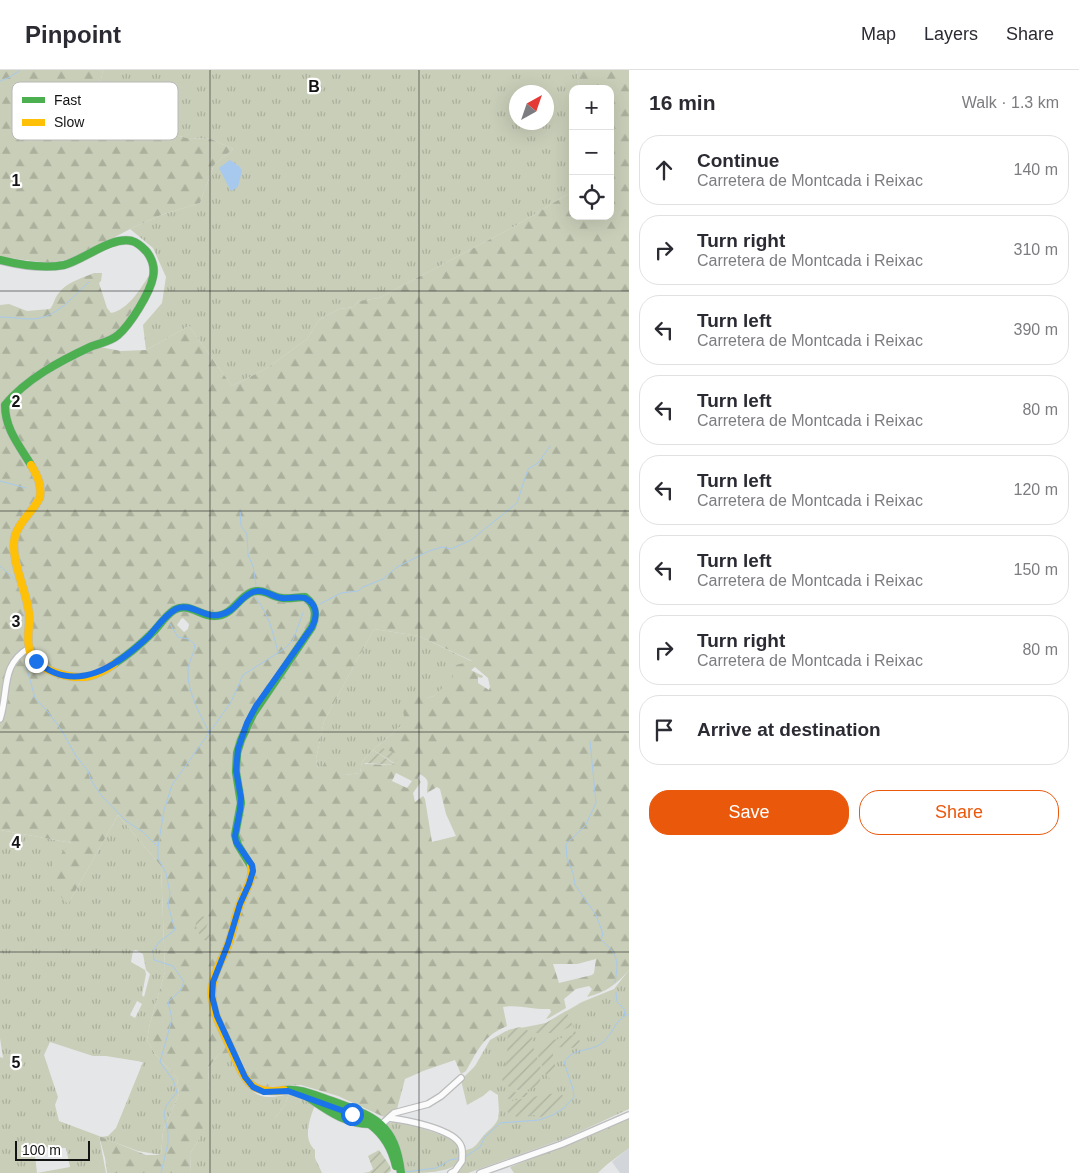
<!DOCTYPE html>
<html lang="en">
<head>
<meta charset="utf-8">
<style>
  :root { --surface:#fff; --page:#f7f7f7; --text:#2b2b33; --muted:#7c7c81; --line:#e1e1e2; --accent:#ea580c }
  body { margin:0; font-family:Arial,sans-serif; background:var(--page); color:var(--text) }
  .controls { position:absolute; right:15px; top:15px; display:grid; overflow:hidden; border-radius:10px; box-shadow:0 5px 20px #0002 }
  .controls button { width:45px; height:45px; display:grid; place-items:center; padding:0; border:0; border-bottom:1px solid var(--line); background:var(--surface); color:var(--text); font:25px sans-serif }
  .compass { position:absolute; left:509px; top:15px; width:45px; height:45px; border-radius:50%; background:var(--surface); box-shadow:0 5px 20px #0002; rotate:40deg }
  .scale { position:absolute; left:15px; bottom:12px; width:75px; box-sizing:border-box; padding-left:5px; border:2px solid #141415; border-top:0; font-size:14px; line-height:18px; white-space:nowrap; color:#141415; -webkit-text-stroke:4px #fff; paint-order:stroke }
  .stop { position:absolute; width:15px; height:15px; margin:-11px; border:4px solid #1a73e8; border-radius:50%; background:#fff }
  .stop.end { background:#1a73e8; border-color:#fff; box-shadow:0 1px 5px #0008 }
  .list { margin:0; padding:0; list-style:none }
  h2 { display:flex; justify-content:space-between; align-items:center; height:65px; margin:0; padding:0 20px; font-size:21px }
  h2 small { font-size:16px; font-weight:400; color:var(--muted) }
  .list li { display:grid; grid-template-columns:32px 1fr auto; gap:15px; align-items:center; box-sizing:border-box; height:70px; margin:0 10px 10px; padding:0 10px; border:1px solid var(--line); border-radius:20px }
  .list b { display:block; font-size:19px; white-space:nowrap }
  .list p { margin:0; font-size:16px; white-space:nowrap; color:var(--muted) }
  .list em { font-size:16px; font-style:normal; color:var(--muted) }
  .actions { display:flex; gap:10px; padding:15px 20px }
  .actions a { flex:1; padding:11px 0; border:1px solid var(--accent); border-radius:20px; text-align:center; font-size:18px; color:var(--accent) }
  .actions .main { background:var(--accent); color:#fff }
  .icon { flex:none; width:28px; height:28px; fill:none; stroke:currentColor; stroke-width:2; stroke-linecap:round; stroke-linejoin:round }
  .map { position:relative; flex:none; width:629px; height:1103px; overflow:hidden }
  header { display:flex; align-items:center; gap:30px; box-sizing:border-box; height:70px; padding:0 25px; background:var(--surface); border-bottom:1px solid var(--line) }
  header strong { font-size:24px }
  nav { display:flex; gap:28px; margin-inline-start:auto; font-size:18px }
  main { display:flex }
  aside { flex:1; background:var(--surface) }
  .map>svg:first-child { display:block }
  .built { fill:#d2d6db }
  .grass { fill:url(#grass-tufts); fill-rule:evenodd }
  .forest { fill:url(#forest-firs); fill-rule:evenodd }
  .garden { fill:url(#garden-furrows) }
  .water { fill:#a7c9ee }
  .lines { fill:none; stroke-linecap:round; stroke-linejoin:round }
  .stream { stroke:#a7c9ee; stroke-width:1 }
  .street-casing { stroke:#bbbcbd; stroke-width:8 }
  .fast-casing { stroke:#bbbcbd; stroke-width:9 }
  .slow-casing { stroke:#bbbcbd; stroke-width:9 }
  .street { stroke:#fbfbfc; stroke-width:5.5 }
  .fast { stroke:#4caf50; stroke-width:8 }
  .slow { stroke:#ffc107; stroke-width:8 }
  .route { stroke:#1a73e8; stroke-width:6 }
  .grid { fill:none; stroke:#141415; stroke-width:1; stroke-opacity:0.55 }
  .key { fill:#fff; stroke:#b8b8b9; stroke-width:1 }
  .key-label { font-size:14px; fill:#141415 }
  .grid-label { font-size:16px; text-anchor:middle; font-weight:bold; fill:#141415; stroke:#fff; stroke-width:4.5; stroke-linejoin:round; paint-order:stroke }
</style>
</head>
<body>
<header>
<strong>Pinpoint</strong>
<nav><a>Map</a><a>Layers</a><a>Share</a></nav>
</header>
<main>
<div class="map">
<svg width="629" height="1103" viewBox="0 0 629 1103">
  <defs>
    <pattern id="grass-tufts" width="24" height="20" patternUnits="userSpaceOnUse" patternTransform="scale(1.25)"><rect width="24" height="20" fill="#c8ceb8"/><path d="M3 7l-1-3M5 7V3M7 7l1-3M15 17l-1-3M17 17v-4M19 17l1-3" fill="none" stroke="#abb09d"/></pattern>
    <pattern id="forest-firs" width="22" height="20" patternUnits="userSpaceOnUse" patternTransform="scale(1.25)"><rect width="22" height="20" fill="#c8ceb8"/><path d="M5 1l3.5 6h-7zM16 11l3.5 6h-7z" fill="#abb09d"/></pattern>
    <pattern id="garden-furrows" width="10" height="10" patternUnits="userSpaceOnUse" patternTransform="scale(1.25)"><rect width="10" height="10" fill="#c8ceb8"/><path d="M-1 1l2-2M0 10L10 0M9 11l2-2" fill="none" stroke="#abb09d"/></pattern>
  </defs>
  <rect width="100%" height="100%" fill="#e5e6e8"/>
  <!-- built -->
  <polygon class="built" points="629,1078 629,1103 620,1103 612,1092"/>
  <!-- grass -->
  <g class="grass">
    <path d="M 103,0 L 576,0 L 580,19 L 573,19 L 573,121 L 515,156 L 379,228 L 358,231 L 354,237 L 339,239 L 319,250 L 307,269 L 267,298 L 232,316 L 189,256 L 146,280 L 143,255 L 162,233 L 166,207 L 153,178 L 130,159 L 161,145 L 200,133 L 214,95 L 233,79 L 211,69 L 187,68 L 159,61 L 134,59 L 118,51 L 108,38 L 100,14 ZM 516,22 L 546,22 L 546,52 L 516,52 Z"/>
    <polygon points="374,559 419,566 473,592 434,626 427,628 405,657 401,656 373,680 362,692 360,703 345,705 318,700 316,689 324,651"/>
    <path d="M 118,745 L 161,796 L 165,902 L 150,953 L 147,970 L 155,984 L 177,1008 L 179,1024 L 163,1061 L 161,1085 L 138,1081 L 100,1067 L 108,1066 L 116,1058 L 143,992 L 106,986 L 93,986 L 50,972 L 44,985 L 58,1027 L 55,1035 L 59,1051 L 99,1066 L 106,1103 L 0,1103 L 0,987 L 3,988 L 0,968 L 0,760 L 72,773 L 68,834 ZM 136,880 L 143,884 L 146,900 L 150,904 L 144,927 L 142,925 L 146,904 L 145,900 L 131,892 L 133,881 ZM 137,931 L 142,934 L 135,948 L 130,945 ZM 34,1077 L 66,1078 L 70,1097 L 37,1103 Z"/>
    <path d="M 629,900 L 629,1039 L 566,1068 L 468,1103 L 456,1103 C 465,1099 465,1089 464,1080 C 476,1080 478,1071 485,1064 C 490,1059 495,1056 498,1049 C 500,1041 498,1032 498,1025 L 490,1020 L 483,1026 L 467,1035 L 461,1010 L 475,996 L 490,970 L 506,961 L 546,953 L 582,932 L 614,919 Z"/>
    <path d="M 219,984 L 230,984 C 239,1000 246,1027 269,1027 C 276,1027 283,1025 289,1024 L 285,1035 L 274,1049 L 300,1031 L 302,1026 L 315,1035 C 310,1048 302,1069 315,1080 L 315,1088 L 322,1103 L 191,1103 L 190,1084 L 199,1069 L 209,1014 L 208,998 Z"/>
    <path d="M 629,1048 L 629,1078 C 618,1087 607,1093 598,1103 L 514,1103 L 510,1097 L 604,1060 Z"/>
    <path d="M 392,1052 L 408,1054 L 451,1068 C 459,1074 461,1082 461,1092 C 448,1103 423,1103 403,1103 L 387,1054 Z"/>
  </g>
  <!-- forest -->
  <g class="forest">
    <polygon points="0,0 103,0 100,14 108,38 118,51 135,59 159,61 187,68 211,69 233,79 214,95 200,133 161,145 130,159 75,188 49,193 0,187"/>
    <path d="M 576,0 L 629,0 L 629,900 C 616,915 606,922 587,927 L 592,919 L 589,916 L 576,919 L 564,929 L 566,938 L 549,948 L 546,949 L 551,942 L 550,939 C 533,940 519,934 503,937 L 507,956 C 483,966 478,980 466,1001 L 461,1004 L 455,990 L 423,1001 L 405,1009 L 397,1039 L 384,1047 L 338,1026 L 301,1015 L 257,1017 L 252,1013 L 238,983 L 219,984 L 208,998 L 209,1014 L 205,1052 L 199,1069 L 190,1084 L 191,1103 L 107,1103 L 105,1088 L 99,1066 L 146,1085 L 161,1085 L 163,1061 L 179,1024 L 177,1008 L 155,984 L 147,970 L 150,953 L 165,902 L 161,796 L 118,745 L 68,834 L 53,819 L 52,793 L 72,773 L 0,760 L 0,235 L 9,234 L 27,241 L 50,239 C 54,234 54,229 58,224 C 65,213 82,208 94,203 L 102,203 L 101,211 L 99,213 L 107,238 L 111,243 C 128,240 141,218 150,204 L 148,215 L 121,259 L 100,277 L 121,281 L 146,280 L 189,256 L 232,316 L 267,298 L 307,269 L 319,250 L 339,239 L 354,237 L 358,231 L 379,228 L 515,156 L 573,121 L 573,146 L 610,146 L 610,19 L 580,19 ZM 183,548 L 189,554 L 188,559 L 184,562 L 177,555 L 181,549 ZM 374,559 L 419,566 L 472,591 L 452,596 L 453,608 L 434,626 L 427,628 L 420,625 L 402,630 L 405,656 L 401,656 L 373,680 L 394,693 L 394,695 L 366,694 L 362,692 L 360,703 L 345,705 L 332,689 L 318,699 L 316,689 L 324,651 ZM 475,597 L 488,608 L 490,617 L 489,620 L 478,613 L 478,607 L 482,608 L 483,606 L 471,600 ZM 396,703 L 412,711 L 407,718 L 392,711 ZM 420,704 C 431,711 427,712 427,723 L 437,717 L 440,719 L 446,744 L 456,766 L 432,772 L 425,729 L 423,726 L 415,732 L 413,723 L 421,712 L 418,708 ZM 596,889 L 594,903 L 592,905 L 559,913 L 553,894 L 577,894 Z"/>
    <polygon points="289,1024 302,1026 300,1031 275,1052 274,1049 285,1035"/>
  </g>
  <!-- garden -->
  <g class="garden">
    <polygon points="379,677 398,684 396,691 380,684 377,679"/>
    <polygon points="373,680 396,695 363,693 362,692"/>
    <path d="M 203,846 L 208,852 L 205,862 L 210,864 L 211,866 L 209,868 L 212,876 C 204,870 194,862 196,850 Z"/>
    <path d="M 566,941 L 581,974 L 572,978 L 556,977 C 549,984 556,989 555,997 C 554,1001 551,1005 549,1009 L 545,1003 L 536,981 L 538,981 L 549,971 L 573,965 L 572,959 L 570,957 L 556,963 L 535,963 L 539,955 L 546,953 Z"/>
    <path d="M 520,957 L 533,963 C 529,977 539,987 541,1000 C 542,1006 539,1010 540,1016 C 527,1022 511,1023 502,1010 L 507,986 L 508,960 Z"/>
    <path d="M 508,1020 C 516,1025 526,1019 532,1026 L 508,1029 L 506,1023 Z"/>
    <polygon points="559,1023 565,1027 556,1039 550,1041 546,1045 541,1047 535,1045 517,1047 508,1043 507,1039 512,1034 511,1031 549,1024"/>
    <polygon points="379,1080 390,1096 391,1101 388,1103 363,1103 369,1102 373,1099 368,1086"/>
  </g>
  <!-- water -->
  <polygon class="water" points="230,90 240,97 242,101 238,117 231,121 219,98"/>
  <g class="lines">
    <!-- stream -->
    <g class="stream">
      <polyline points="0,11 10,7 20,0"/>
      <path d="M 0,247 C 11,247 21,249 31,249 C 56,249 72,227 89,212"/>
      <polyline points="0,411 26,418"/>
      <polyline points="240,440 241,456 247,464 248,485 253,496 256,515"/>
      <polyline points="0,496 18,512"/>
      <path d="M 256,528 C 270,547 272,560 278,582"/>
      <polyline points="320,534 341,523 358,521 363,517 383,509 397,497 429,481 442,477 451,479 471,470 517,433 528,399 538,393 550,376"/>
      <path d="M 170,554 L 178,567 L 189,569 L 195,575 C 194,584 188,593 188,601 C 187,622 201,646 210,664"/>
      <polyline points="25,592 35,628 48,642 62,661 76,686 88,701 91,710 101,725 126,751 143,762 157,776"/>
      <path d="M 590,671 L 596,733 L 585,756 L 566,774 L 567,788 L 573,803 L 575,815 L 596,845 L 603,864 L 601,869 C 618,886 619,889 615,912"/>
      <polyline points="616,922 617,932 625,940 624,946"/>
      <path d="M 465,1087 L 480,1077 L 484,1068 L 500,1053 L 539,1050 L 553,1045 L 564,1038 L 574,1027 L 573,1019 L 564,992 C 574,977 588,983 602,973 C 613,965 615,948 629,944"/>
      <polyline points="405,1102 436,1098 450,1090 461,1088"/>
      <polyline points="161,1103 168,1073 168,1062 164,1045 166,1036 177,1022 173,1010 160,992 172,949 168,932 180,921 184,912 173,896 154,890 153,881 159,872 175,860 168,835 170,823 166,803 158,788 158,777 164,740 172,715 231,632 243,605 284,579 293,570 303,543"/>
    </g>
    <!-- street casing -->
    <g class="street-casing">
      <g id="street">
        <path d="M 0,649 C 9,621 0,595 29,578"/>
        <path d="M 389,1048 C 405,1050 455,1059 461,1076 C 463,1080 462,1086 462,1091 L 455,1101 L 451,1103"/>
        <polyline points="382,1054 394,1043 428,1034 441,1026 461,1008"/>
        <polyline points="480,1103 562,1074 629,1045"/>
      </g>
    </g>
    <!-- fast casing -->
    <g class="fast-casing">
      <g id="fast">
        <path d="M 0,190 C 20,195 44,199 64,195 C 84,190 111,166 132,171 C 139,173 142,177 147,182 C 152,189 155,198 153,207 C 150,223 130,255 118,265 C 110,272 99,273 90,277 C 60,291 26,309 5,335 C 5,359 19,375 31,395"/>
        <path d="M 114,594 C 128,585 141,574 153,562 C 160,555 165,546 174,540 C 189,532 200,546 214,546 C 233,546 237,528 252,522 C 263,518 272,527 282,528 C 289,529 297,527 305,527 C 316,535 317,545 312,557 L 253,644 L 241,670 L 237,683 L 236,702 L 241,733 L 235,765 L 238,775 L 251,796"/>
        <path d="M 284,1020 C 302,1018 316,1026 332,1031 C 376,1047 395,1054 401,1103"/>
        <path d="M 306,1026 C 327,1040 346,1055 372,1054"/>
        <path d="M 327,1034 C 362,1047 387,1057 396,1096"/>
      </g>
    </g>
    <!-- slow casing -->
    <g class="slow-casing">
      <g id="slow">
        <path d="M 31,395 C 37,405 42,415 40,427 C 34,441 19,451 15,466 C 10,488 24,515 28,537 C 32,552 25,567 30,582 C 36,601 72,610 90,606 C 99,604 107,599 114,594"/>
        <path d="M 251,796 C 254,809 245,820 241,832 C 235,845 234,859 229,872 C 223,890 210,906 212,926 C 213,948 228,969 236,990 C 247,1016 255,1024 284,1020"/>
      </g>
    </g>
    <!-- street -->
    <use href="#street" class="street"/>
    <!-- fast -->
    <use href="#fast" class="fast"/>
    <!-- slow -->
    <use href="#slow" class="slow"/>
  </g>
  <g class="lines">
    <!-- route -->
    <path class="route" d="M 36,591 C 76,626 118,595 149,566 C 157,557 165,545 176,539 C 190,532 204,548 219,545 C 236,542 239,527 253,522 C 263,518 273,527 282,528 C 290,529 297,526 305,528 C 317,534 318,545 312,557 L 256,636 L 247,653 L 238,679 L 236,700 L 241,728 L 240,740 L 235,766 L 236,772 L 252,795 L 253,801 L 249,814 L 240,834 L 228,874 L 213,912 L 212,926 L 217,946 L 245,1007 L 253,1017 L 264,1022 L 288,1021 L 352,1044"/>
  </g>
  <!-- grid -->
  <path class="grid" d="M 210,0 L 210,1103M 419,0 L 419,1103M 0,221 L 629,221M 0,441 L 629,441M 0,662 L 629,662M 0,882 L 629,882"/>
  <!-- legend -->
  <rect x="12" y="12" width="166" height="58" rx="8" class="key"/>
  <rect x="22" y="27" width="23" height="6" fill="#4caf50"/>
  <rect x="22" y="49" width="23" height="7" fill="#ffc107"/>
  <g class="key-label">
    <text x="54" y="35">Fast</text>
    <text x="54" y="57">Slow</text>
  </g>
  <g class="grid-label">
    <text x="314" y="22">B</text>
    <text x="16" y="116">1</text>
    <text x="16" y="337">2</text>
    <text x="16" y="557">3</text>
    <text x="16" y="778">4</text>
    <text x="16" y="998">5</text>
  </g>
</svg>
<div class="controls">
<button>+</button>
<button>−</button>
<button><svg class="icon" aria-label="locate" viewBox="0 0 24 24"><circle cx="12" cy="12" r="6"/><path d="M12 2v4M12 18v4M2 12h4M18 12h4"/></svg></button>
</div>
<svg class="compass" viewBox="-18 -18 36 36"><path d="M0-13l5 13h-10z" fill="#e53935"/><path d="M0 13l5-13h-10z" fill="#7c7c81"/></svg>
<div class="scale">100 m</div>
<div class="stop" style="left:352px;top:1044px"></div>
<div class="stop end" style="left:36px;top:591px"></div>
</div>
<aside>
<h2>16 min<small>Walk · 1.3 km</small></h2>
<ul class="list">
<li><svg class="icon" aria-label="ahead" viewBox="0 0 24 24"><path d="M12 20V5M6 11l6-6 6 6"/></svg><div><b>Continue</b><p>Carretera de Montcada i Reixac</p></div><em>140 m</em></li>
<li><svg class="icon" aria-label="right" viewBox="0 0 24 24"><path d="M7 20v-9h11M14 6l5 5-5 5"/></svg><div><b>Turn right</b><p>Carretera de Montcada i Reixac</p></div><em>310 m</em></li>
<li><svg class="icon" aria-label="left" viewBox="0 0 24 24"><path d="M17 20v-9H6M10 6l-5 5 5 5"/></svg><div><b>Turn left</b><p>Carretera de Montcada i Reixac</p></div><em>390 m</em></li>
<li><svg class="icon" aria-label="left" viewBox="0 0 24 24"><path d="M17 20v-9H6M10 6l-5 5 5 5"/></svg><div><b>Turn left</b><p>Carretera de Montcada i Reixac</p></div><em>80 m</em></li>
<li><svg class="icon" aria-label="left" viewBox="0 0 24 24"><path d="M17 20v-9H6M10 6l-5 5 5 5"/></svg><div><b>Turn left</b><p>Carretera de Montcada i Reixac</p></div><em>120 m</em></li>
<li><svg class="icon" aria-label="left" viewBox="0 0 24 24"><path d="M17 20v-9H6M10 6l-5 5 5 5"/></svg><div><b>Turn left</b><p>Carretera de Montcada i Reixac</p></div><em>150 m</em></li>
<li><svg class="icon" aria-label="right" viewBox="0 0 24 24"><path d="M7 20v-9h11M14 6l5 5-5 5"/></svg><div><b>Turn right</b><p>Carretera de Montcada i Reixac</p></div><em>80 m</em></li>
<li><svg class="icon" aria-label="arrive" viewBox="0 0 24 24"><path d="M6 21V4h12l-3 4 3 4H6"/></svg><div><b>Arrive at destination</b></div></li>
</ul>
<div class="actions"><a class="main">Save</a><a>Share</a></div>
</aside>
</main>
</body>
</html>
